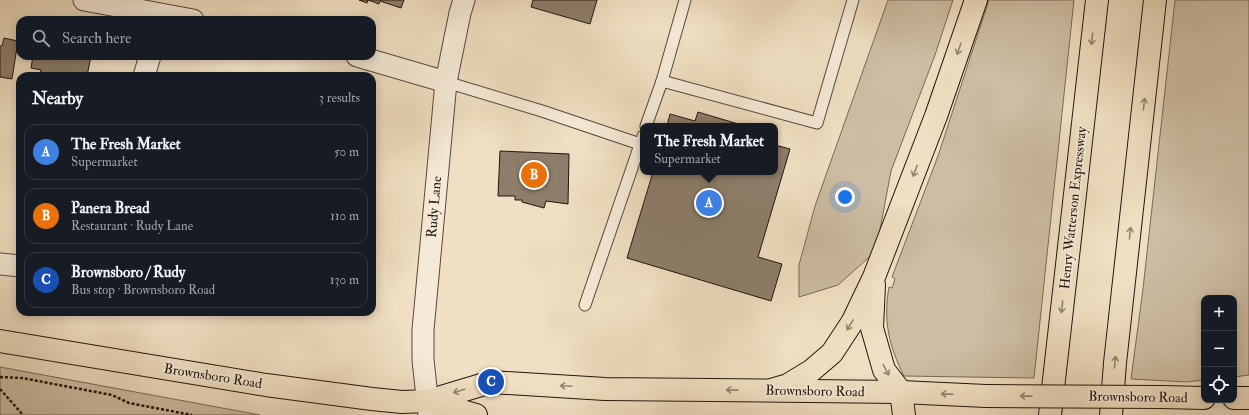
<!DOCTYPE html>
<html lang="en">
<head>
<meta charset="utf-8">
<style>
  :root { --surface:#171b24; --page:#242831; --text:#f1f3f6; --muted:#9ea1a6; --line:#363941; --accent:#c59692 }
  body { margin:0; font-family:"IM FELL Double Pica",serif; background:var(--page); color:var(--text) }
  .controls { position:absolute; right:12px; bottom:12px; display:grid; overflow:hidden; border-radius:8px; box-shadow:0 2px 10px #0003 }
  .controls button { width:36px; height:36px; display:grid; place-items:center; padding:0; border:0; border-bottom:1px solid var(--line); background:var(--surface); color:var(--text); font:20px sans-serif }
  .you { position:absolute; left:845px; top:197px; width:14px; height:14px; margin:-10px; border:3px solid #fff; border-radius:50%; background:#1a73e8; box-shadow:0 0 0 6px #1a73e833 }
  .badge { display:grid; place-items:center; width:26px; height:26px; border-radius:50%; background:var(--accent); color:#fff; font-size:13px; font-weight:700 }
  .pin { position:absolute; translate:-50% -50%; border:2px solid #fff; box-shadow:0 1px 4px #0006 }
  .popup { position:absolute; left:640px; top:123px; width:138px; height:52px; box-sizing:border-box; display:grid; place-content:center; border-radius:8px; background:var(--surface); filter:drop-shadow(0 1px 3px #0005); font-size:13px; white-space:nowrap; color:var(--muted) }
  .popup b { font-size:15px; color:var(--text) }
  .popup::after { content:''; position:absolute; left:50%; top:100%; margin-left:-8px; border:8px solid transparent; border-top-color:var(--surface) }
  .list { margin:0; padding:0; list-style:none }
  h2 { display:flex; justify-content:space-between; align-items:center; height:52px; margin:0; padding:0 16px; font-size:17px }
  h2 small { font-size:13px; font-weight:400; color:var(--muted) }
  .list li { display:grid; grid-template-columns:26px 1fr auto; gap:12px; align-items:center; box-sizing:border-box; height:56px; margin:0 8px 8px; padding:0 8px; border:1px solid var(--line); border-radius:12px }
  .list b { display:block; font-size:15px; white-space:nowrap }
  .list p { margin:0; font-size:13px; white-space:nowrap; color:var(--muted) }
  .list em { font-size:13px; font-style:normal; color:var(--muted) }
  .icon { flex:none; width:22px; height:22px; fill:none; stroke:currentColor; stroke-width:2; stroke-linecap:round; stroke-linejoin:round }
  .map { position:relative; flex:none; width:1249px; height:415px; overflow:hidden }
  .search { position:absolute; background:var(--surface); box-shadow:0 2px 10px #0003; left:16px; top:16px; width:360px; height:44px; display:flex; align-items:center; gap:10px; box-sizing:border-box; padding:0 14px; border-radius:12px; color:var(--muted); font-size:15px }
  .panel { position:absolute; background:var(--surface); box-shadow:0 2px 10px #0003; left:16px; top:72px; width:360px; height:244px; border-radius:12px }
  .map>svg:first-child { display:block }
  .green { fill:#cdbda3; stroke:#786958 }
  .building { fill:#8d7e6b; stroke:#22150c }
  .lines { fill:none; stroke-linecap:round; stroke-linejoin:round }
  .lane-casing { stroke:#56483a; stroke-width:13 }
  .street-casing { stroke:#56483a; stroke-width:23 }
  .primary-casing { stroke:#22150c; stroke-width:24 }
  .highway-casing { stroke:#22150c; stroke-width:24 }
  .path { stroke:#22150c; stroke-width:2.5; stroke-dasharray:3 2; stroke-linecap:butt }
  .lane { stroke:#f5ead7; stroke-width:11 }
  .street { stroke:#f5ead7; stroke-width:21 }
  .primary { stroke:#f0dfc2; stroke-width:22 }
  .highway { stroke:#f0dfc2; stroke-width:22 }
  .primary-bridge-casing { stroke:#22150c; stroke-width:24; stroke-linecap:butt }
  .primary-bridge { stroke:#f0dfc2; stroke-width:22 }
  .oneway { stroke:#938470 }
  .labels { text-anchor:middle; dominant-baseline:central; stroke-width:3.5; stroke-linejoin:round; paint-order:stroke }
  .street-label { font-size:14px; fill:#22150c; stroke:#f5ead7 }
</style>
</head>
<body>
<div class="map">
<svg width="1249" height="415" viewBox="0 0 1249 415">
  <rect width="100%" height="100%" fill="#f0dfc2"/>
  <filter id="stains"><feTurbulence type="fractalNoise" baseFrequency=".005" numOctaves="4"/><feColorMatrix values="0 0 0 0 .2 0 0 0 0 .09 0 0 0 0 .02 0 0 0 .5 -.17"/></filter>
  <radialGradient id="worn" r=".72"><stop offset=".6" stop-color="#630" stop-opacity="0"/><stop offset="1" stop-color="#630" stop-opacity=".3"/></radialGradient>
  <!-- green -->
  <g class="green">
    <polygon points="888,0 953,0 935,55 891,171 876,251 838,285 799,297 799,265 815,206"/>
    <path d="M 989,0 L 1074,0 L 1034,378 L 904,376 C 889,346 883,321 889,287 L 892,288 L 895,279 L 892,277 L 938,156 Z"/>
    <polygon points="1175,0 1249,0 1249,375 1234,377 1234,298 1204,298 1204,380 1187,382 1131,379 1143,289"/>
    <polygon points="0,367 260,415 0,415"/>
  </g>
  <!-- building -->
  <g class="building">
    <polygon points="359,0 404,0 401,8 380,1 379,4 368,0 367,3"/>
    <polygon points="533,0 597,0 590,24 531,7"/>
    <polygon points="4,38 18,41 12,79 0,77 0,46 2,46"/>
    <polygon points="33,56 91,56 87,76 40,76 41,70 31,68"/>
    <polygon points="698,112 745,126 667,126 670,114 695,121"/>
    <polygon points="775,145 790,149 758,257 782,264 771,301 627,258 653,172 775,172"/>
    <polygon points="500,151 569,154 568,204 546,201 544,208 522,202 522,200 515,200 515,196 498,196"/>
  </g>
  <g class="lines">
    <!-- lane casing -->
    <g class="lane-casing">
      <g id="lane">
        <polyline points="662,81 685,0"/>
        <polyline points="446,82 542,111 640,144"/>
        <polyline points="646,126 662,81 817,123 853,0"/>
        <polyline points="585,305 643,136"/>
      </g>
    </g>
    <!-- street casing -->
    <g class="street-casing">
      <g id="street">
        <polyline points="84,0 193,20"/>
        <polyline points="357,56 446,82"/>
        <polyline points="144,76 150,56"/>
        <polyline points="0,264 20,266"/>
        <polyline points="429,415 423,360 423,330 446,82 460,13 464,0"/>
      </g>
    </g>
    <!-- primary casing -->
    <g class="primary-casing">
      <g id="primary">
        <polyline points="0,341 266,385 372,399 402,402 428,401 491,382 605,389 901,392 986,396"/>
        <polyline points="901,392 904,415"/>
        <polyline points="1163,397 1204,398"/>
        <polyline points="1234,398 1249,398"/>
        <polyline points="428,401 476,415"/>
      </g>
    </g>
    <!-- highway casing -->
    <g class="highway-casing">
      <g id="highway">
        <polyline points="874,285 872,328 884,370 901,392"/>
        <polyline points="771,390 788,385 811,371 832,353 853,321 874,277 936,116 976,0"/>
        <polyline points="1050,415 1097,0"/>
        <polyline points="1111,415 1115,363 1155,0"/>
      </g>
    </g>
    <!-- path -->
    <g class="path">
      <polyline points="0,377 22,378 112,395 129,403 192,415"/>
      <polyline points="0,389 23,415"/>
    </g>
    <!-- lane -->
    <use href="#lane" class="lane"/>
    <!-- street -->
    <use href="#street" class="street"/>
    <!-- primary -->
    <use href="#primary" class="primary"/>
    <!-- highway -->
    <use href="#highway" class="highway"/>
    <!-- primary-bridge casing -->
    <g class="primary-bridge-casing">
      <polyline id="primary-bridge" points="986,396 1163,397"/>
    </g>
    <!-- primary-bridge -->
    <use href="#primary-bridge" class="primary-bridge"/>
  </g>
  <!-- one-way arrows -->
  <defs><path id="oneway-shaft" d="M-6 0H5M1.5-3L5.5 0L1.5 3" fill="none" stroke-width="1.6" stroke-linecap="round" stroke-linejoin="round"/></defs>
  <g class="oneway">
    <use href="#oneway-shaft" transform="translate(1092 39) rotate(96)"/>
    <use href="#oneway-shaft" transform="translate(959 49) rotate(109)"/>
    <use href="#oneway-shaft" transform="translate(1144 104) rotate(-84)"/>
    <use href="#oneway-shaft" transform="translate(915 171) rotate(111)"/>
    <use href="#oneway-shaft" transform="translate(1130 233) rotate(-84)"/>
    <use href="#oneway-shaft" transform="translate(1062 307) rotate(96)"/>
    <use href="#oneway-shaft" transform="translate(850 325) rotate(122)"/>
    <use href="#oneway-shaft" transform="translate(1115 362) rotate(-84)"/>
    <use href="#oneway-shaft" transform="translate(886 370) rotate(62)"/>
    <use href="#oneway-shaft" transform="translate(566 386) rotate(-177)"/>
    <use href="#oneway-shaft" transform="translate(732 390) rotate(-179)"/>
    <use href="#oneway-shaft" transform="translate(459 391) rotate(163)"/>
    <use href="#oneway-shaft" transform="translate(947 394) rotate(-178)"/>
    <use href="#oneway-shaft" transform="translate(1026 396) rotate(-179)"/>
  </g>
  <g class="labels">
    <!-- street labels -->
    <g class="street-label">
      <text transform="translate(434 207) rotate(-85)">Rudy Lane</text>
      <text transform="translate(1073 208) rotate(-84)">Henry Watterson Expressway</text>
      <text transform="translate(213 376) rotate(9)">Brownsboro Road</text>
      <text transform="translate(815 391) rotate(1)">Brownsboro Road</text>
      <text transform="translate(1138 397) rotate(1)">Brownsboro Road</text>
    </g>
  </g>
  <rect width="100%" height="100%" filter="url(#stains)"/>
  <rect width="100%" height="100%" fill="url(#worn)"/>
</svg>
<div class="controls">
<button>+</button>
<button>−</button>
<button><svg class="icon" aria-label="locate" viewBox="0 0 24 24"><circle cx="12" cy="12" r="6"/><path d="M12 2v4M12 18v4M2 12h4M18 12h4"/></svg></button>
</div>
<div class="you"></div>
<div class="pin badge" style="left:709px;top:203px;background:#3f7fe0">A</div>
<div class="popup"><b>The Fresh Market</b>Supermarket</div>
<div class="pin badge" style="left:534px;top:175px;background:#e8710a">B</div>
<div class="pin badge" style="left:491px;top:382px;background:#1a4fb4">C</div>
<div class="search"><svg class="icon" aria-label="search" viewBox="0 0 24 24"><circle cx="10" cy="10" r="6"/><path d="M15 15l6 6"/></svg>Search here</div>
<section class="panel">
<h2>Nearby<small>3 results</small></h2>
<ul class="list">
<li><span class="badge" style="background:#3f7fe0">A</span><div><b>The Fresh Market</b><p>Supermarket</p></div><em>50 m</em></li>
<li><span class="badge" style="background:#e8710a">B</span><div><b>Panera Bread</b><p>Restaurant · Rudy Lane</p></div><em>110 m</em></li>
<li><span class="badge" style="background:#1a4fb4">C</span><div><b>Brownsboro / Rudy</b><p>Bus stop · Brownsboro Road</p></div><em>130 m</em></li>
</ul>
</section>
</div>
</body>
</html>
